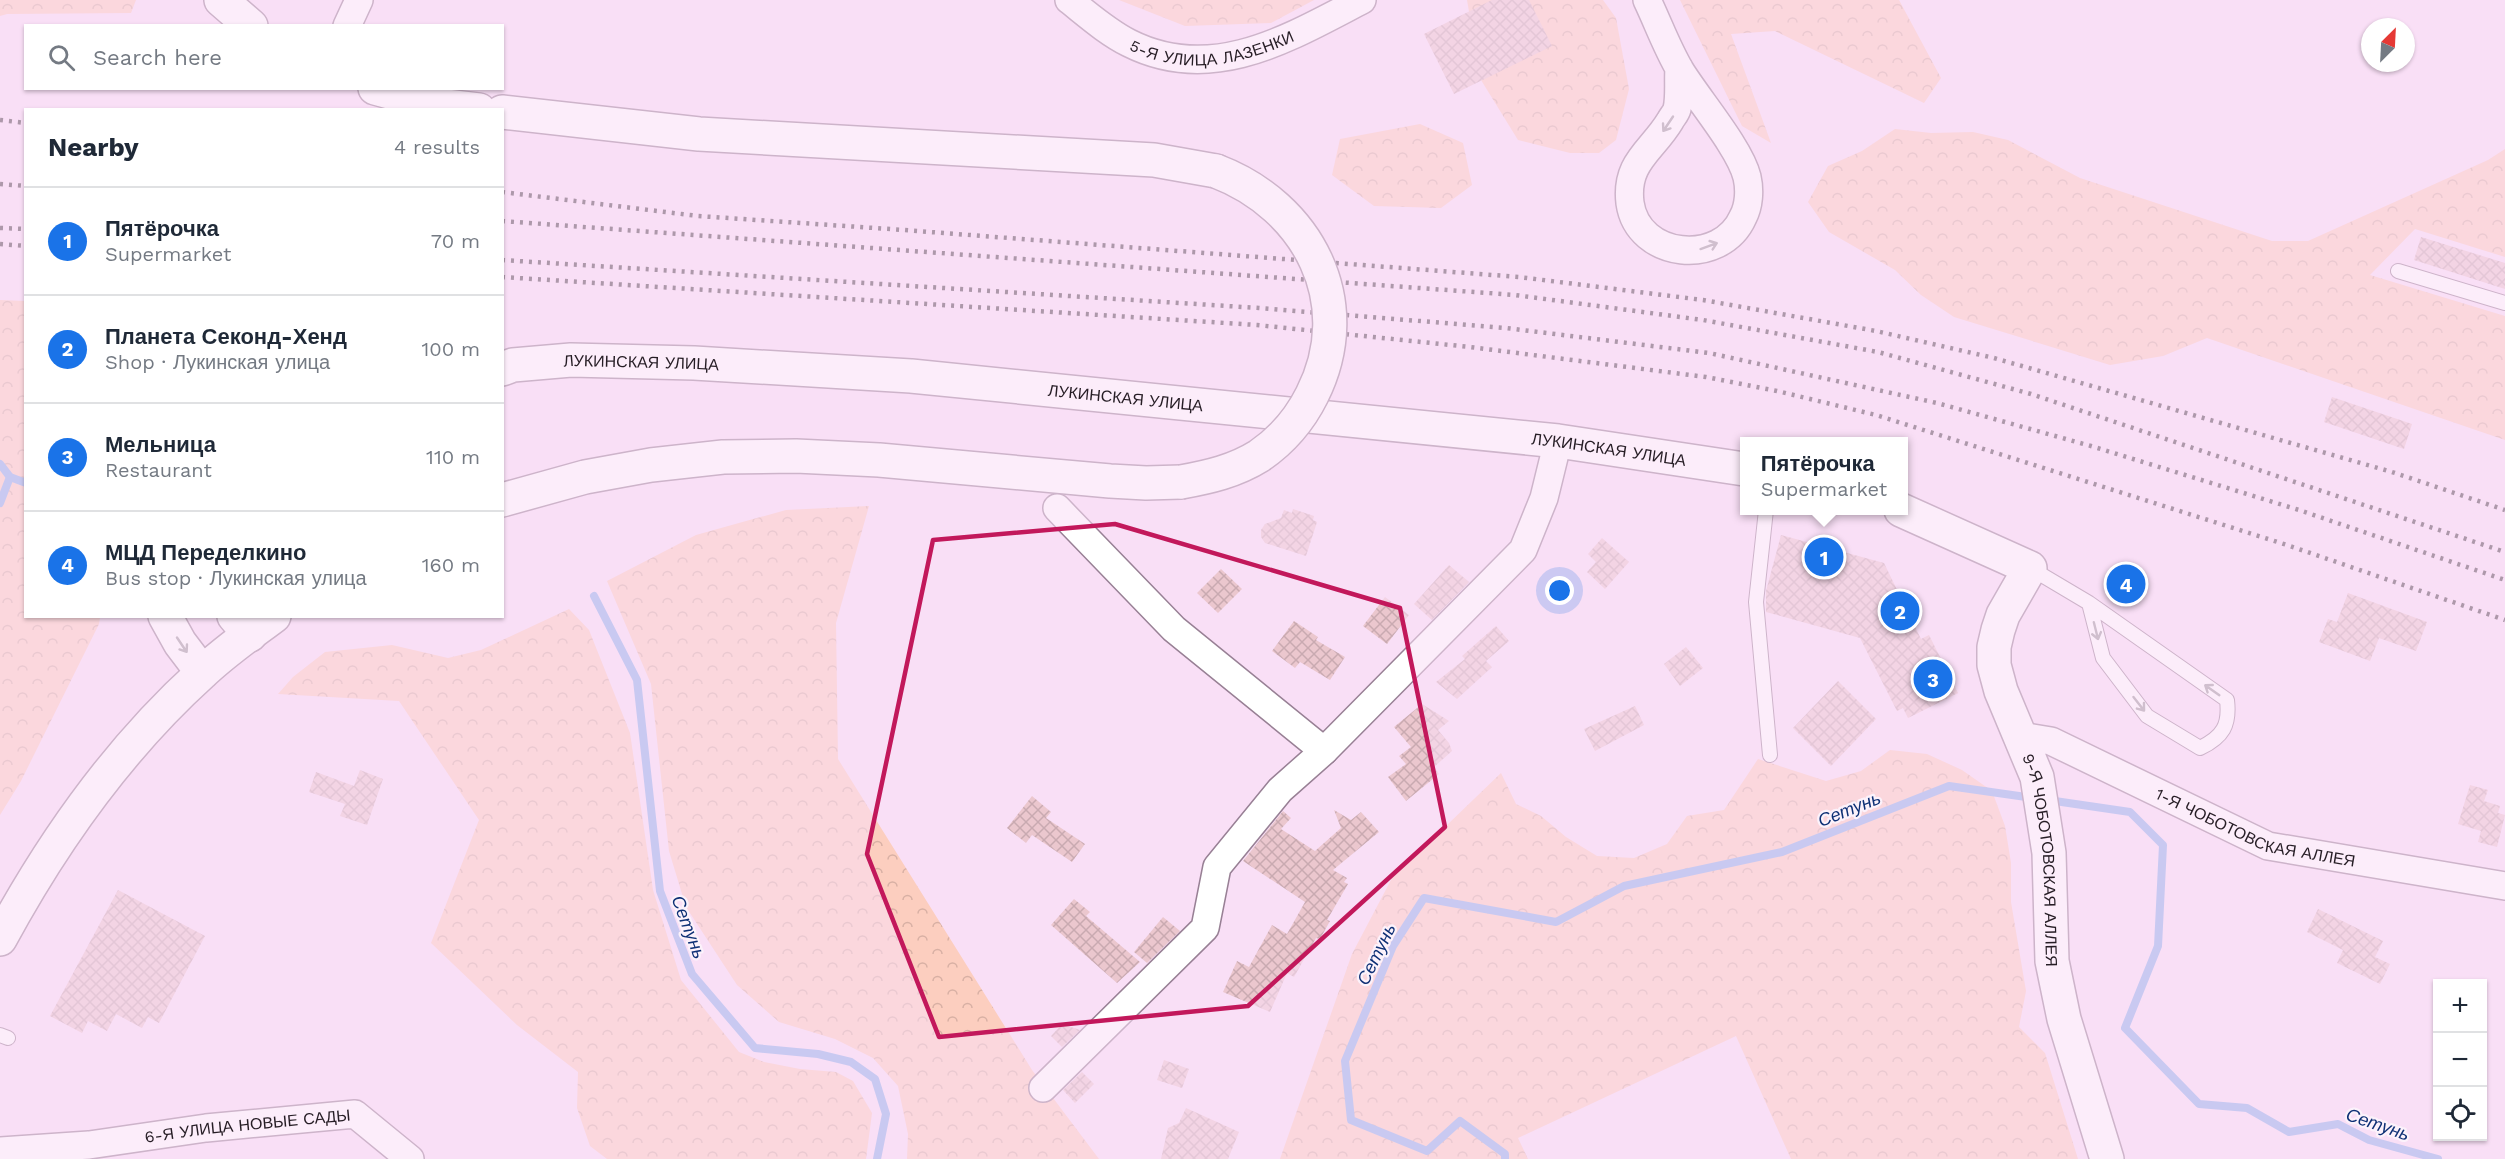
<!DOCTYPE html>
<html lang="en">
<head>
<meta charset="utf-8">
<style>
  :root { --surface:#fff; --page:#f6f6f7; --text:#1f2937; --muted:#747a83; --line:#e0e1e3; --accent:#1a73e8 }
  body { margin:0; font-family:"Work Sans",sans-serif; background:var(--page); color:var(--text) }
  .controls { position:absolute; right:18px; bottom:18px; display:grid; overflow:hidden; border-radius:0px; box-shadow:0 2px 4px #0004 }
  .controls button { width:54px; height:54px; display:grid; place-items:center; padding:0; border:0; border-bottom:2px solid var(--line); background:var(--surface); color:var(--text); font:30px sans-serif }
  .compass { position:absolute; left:2361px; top:18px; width:54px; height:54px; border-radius:50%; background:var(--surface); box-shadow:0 2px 4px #0004; rotate:24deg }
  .you { position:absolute; left:1560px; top:591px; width:21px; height:21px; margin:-15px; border:4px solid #fff; border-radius:50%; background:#1a73e8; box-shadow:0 0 0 9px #1a73e833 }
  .badge { display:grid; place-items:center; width:39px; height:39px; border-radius:50%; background:var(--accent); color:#fff; font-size:20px; font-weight:700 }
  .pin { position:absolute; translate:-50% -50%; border:3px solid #fff; box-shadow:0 2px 6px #0006 }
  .popup { position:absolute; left:1740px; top:437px; width:168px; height:78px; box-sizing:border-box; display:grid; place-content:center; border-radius:0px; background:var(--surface); filter:drop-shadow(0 2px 4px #0005); font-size:20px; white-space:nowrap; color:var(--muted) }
  .popup b { font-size:22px; color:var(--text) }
  .popup::after { content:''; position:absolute; left:50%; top:100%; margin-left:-12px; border:12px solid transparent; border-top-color:var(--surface) }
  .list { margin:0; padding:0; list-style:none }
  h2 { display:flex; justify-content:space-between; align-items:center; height:78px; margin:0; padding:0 24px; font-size:26px }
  h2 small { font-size:20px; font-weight:400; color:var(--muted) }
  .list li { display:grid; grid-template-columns:39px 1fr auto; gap:18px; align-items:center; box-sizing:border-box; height:108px; padding:0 24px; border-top:2px solid var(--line) }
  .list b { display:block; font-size:22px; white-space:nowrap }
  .list p { margin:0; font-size:20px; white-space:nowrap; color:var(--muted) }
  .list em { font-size:20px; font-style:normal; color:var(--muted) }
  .icon { flex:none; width:33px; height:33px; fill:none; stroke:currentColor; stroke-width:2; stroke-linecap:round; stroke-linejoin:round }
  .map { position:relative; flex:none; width:2505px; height:1159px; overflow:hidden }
  .search { position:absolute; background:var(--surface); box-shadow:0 2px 4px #0004; left:24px; top:24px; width:480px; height:66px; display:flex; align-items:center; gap:15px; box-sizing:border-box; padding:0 21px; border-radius:0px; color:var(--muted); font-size:22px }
  .panel { position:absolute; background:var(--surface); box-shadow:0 2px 4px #0004; left:24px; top:108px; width:480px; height:510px; border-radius:0px }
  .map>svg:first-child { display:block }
  .forest { fill:url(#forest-crowns) }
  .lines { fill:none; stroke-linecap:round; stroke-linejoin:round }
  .stream { stroke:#8eb0ec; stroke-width:8 }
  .building { fill:url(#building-cross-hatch) }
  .service-casing { stroke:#988095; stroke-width:16 }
  .minor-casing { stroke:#988095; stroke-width:30 }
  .tertiary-casing { stroke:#988095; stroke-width:36 }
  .secondary-casing { stroke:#988095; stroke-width:36 }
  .service { stroke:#fff; stroke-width:14 }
  .minor { stroke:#fff; stroke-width:27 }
  .tertiary { stroke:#fff; stroke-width:33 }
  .secondary { stroke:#fff; stroke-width:33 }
  .rail { stroke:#50434e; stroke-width:4.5; stroke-dasharray:3 6; stroke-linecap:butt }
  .secondary-bridge-casing { stroke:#988095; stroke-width:36; stroke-linecap:butt }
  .secondary-bridge { stroke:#fff; stroke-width:33 }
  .oneway { stroke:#9d999d }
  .marked { fill:none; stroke:#c2185b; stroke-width:4.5; stroke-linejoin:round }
  .labels { text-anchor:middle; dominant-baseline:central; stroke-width:4.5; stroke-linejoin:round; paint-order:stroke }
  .street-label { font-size:16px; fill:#261d25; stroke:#fcf2fb }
  .water-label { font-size:18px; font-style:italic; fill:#0e3075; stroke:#fcf2fb }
</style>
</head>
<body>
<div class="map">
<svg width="2505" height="1159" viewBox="0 0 2505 1159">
  <defs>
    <pattern id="forest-crowns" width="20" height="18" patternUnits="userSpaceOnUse" patternTransform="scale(1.5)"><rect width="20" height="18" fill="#fccebf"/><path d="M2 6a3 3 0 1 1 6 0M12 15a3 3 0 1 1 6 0" fill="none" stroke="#d8b0a4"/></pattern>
    <pattern id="building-cross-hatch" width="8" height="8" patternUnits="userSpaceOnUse" patternTransform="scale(1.5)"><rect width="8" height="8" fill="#ebc7ce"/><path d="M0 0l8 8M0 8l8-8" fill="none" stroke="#c9aab1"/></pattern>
  </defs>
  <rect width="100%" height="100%" fill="#f9dff6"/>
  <!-- forest -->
  <g class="forest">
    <polygon points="0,0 136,0 131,13 7,14 0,16"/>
    <polygon points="1119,0 1314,0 1271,23 1185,26"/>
    <polygon points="1467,0 1603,0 1616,18 1629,89 1616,140 1599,153 1570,153 1518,140 1481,80"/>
    <polygon points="1680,0 1899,0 1941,78 1924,103 1775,31 1731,34 1771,143 1742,126"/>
    <polygon points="1420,124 1463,143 1472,185 1441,208 1374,206 1332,175 1340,139"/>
    <polygon points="1895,129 1931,133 1973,132 2008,140 2080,178 2272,241 2308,241 2488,160 2505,149 2505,257 2415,229 2370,275 2505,316 2505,440 2207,338 2163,356 2110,365 1954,317 1921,295 1895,270 1829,232 1808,202 1828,166 1862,151"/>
    <polygon points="0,300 25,301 26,616 100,617 99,624 21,781 0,815"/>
    <polygon points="869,506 836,623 838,759 1032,1070 1099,1159 907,1159 908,1134 898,1086 873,1058 835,1039 779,1022 737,985 686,907 669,851 651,684 607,581 696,535 786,510"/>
    <polygon points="569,609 589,630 630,733 653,890 681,980 739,1052 764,1062 800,1069 836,1072 853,1081 872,1113 866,1159 607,1159 590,1146 577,1108 578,1072 517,1025 431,943 479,820 399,701 278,694 293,677 325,652 392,645 448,658 481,650"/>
    <polygon points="1890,750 1927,754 1962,770 1992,791 2005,826 2011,863 2011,902 2026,991 2019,1027 2045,1053 2078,1159 1791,1159 1736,1036 1518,1138 1528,1159 1280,1159 1352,954 1392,878 1501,773 1516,804 1541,816 1566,837 1597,856 1634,858 1667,844 1687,816 1724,810 1758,759 1826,781 1861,771"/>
  </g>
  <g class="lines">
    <!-- stream -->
    <g class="stream">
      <polyline points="0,464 10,477 26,483"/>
      <polyline points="0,503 10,477"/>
      <polyline points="594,596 637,680 660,891 692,974 755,1048 818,1054 851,1062 875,1079 886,1114 877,1159"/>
      <polyline points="2048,800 2130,812 2163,845 2158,946 2125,1028 2199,1104 2247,1108 2289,1132 2338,1124 2369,1140 2438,1159"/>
      <polyline points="1505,1159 1505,1154 1460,1121 1427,1151 1351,1120 1345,1061 1393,946 1424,898 1556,922 1624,886 1782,852 1949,786 2033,798"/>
    </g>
  </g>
  <!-- building -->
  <g class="building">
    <polygon points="1492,0 1529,0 1552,46 1454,94 1424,34"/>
    <polygon points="2421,237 2505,263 2505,289 2414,260"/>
    <polygon points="2332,397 2412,424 2404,449 2324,422"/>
    <polygon points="1293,509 1314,516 1313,520 1317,522 1306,556 1265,543 1261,537 1261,530 1265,524 1281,518 1284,510 1292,513"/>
    <polygon points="1781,535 1884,563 1921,639 1929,635 1958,693 1908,718 1903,708 1897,711 1860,638 1766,612 1766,591"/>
    <polygon points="1602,538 1629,562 1605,589 1587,572 1596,562 1588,554"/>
    <polygon points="1449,565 1469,582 1432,620 1414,604"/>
    <polygon points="1221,569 1242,589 1218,613 1197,593"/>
    <polygon points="2348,593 2427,622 2416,651 2379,638 2370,661 2319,642 2328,619 2337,622"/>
    <polygon points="1385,597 1409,615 1387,644 1363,626"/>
    <polygon points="1294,621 1318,637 1316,640 1345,657 1330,680 1300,662 1295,668 1272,651"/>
    <polygon points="1496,626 1509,641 1486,661 1492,667 1457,699 1436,682 1465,659 1462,656"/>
    <polygon points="1686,647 1703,668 1680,686 1664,664"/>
    <polygon points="1838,681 1876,719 1831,766 1793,728"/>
    <polygon points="1422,704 1449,721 1438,730 1449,743 1452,751 1434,767 1439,774 1406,801 1388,777 1406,764 1399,756 1411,747 1394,727"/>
    <polygon points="1635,706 1644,725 1595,751 1584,729"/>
    <polygon points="360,770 383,779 367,825 340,816 345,804 309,792 316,772 354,786"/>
    <polygon points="2470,785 2488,790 2484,801 2500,806 2498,813 2505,815 2497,847 2478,842 2481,831 2458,824"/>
    <polygon points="1032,796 1051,812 1046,818 1085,844 1072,862 1032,835 1026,843 1007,828"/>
    <polygon points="1334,810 1351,820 1361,812 1379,832 1333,870 1347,878 1344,882 1348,884 1327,920 1330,921 1320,939 1316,938 1294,977 1287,973 1270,1012 1223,992 1237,961 1249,967 1272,925 1287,934 1305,902 1243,861 1283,811 1291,818 1281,829 1315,851 1341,828"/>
    <polygon points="118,890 205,936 159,1023 148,1017 142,1028 116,1014 107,1031 88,1021 82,1033 50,1016"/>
    <polygon points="1074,899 1090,912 1086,916 1140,962 1117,983 1051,925"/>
    <polygon points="2318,909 2383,941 2375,957 2390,964 2380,984 2337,963 2343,950 2307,932"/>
    <polygon points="1163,917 1180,931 1147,963 1134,952"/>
    <polygon points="1062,1024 1080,1030 1062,1047 1051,1036"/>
    <polygon points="1164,1060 1189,1069 1182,1088 1157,1080"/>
    <polygon points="1082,1072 1094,1084 1075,1103 1063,1090"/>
    <polygon points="1186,1108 1239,1132 1228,1159 1161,1159 1168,1128 1179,1123"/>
  </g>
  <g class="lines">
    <!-- service casing -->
    <g class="service-casing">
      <g id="service">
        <polyline points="2398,271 2505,303"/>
        <polyline points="1766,510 1756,602 1770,755"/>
        <path d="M 2030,568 L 2089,603 L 2227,700 C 2230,725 2223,737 2200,748 L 2147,716 L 2103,658 L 2089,603"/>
        <polyline points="0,1035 8,1038"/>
      </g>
    </g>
    <!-- minor casing -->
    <g class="minor-casing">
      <g id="minor">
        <path id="s1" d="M 1069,0 C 1088,15 1107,32 1129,43 C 1212,85 1289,38 1362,0"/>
        <path d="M 1647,0 C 1658,23 1667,48 1680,70 C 1697,98 1740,148 1747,177 C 1750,190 1749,206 1743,217 C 1721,267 1638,259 1630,203 C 1625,162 1652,151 1670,121 C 1672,117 1676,113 1677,109 C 1680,97 1678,81 1679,68"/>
        <polyline points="347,26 359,0"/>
        <polyline points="1057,508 1174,629 1324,751"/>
        <path id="s2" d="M 2019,736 L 2051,741 L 2268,846 L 2505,886"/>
        <polyline points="1043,1088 1205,928 1217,867 1280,790 1324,751 1523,550 1544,498 1558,441"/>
        <path id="s3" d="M 0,1151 L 89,1145 L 206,1128 L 355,1114 L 410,1159"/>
      </g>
    </g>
    <!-- tertiary casing -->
    <g class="tertiary-casing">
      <g id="tertiary">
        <path id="s4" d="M 502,369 L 513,365 L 571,360 L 694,363 L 911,376 L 1558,441 L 1744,469"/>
        <path id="s5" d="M 1901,510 L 2030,568 L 2003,615 L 1998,630 L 1994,647 L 1994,665 L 2001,691 L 2037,777 L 2049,853 L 2052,961 L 2064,1019 L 2107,1159"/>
        <polyline points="165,616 180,643 202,672"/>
        <polyline points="234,616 250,635"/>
      </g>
    </g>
    <!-- secondary casing -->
    <g class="secondary-casing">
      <g id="secondary">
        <polyline points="221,0 251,26"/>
        <polyline points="375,88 437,105 479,110"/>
        <polyline points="502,112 699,134 1154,160 1216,171"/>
        <polyline points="502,500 585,477 651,465 723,457 796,456 879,460 1110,481 1146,483 1181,482"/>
        <path d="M 0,939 C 53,841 119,748 202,673 C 224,652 250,634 274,616"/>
      </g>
    </g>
    <!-- service -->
    <use href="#service" class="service"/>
    <!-- minor -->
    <use href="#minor" class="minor"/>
    <!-- tertiary -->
    <use href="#tertiary" class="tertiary"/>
    <!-- secondary -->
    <use href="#secondary" class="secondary"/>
    <!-- rail -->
    <g class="rail">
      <polyline points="0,120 26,123"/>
      <polyline points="0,184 26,186"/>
      <polyline points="502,192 698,216 904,230 1519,277 1703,300 1876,331 1994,358 2392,472 2505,510"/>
      <polyline points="502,221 1515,295 1703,320 1878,352 2031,394 2505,552"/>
      <polyline points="0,228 26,229"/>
      <polyline points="0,244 26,246"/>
      <polyline points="502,260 1259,308 1506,328 1709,353 1937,403 2091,446 2299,510 2505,580"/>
      <polyline points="502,277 1257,325 1470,347 1706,377 1777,391 1876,415 2287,545 2505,620"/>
    </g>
    <!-- secondary-bridge casing -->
    <g class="secondary-bridge-casing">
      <path id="secondary-bridge" d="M 1181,482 C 1209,477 1235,471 1259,456 C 1281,441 1300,419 1312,395 C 1359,302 1308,206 1216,171"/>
    </g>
    <!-- secondary-bridge -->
    <use href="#secondary-bridge" class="secondary-bridge"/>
  </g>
  <!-- one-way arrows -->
  <defs><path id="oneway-shaft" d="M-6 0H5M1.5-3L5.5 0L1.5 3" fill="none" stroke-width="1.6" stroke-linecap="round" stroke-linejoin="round" transform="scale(1.5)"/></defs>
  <g class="oneway">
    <use href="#oneway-shaft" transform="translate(1668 124) rotate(124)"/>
    <use href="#oneway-shaft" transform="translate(1709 246) rotate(-20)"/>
    <use href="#oneway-shaft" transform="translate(2096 631) rotate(76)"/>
    <use href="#oneway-shaft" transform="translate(182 645) rotate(56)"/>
    <use href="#oneway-shaft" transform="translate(2212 690) rotate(-145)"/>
    <use href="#oneway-shaft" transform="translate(2139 704) rotate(52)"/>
  </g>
  <!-- marked area -->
  <path d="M0 0H2505V1159H0ZM 1115,524 L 1400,608 L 1445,827 L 1248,1006 L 939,1037 L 867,854 L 933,540 Z" fill="#f9dff6" fill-opacity=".55" fill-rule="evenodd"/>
  <path class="marked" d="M 1115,524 L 1400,608 L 1445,827 L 1248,1006 L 939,1037 L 867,854 L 933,540 Z"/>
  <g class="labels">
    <!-- street labels -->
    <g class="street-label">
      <text stroke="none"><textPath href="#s1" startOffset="160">5-Я УЛИЦА ЛАЗЕНКИ</textPath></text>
      <text stroke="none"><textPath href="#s4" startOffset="140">ЛУКИНСКАЯ УЛИЦА</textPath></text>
      <text stroke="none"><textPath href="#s4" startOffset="626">ЛУКИНСКАЯ УЛИЦА</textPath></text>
      <text stroke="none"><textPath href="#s4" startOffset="1112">ЛУКИНСКАЯ УЛИЦА</textPath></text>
      <text stroke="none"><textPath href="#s2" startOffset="256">1-Я ЧОБОТОВСКАЯ АЛЛЕЯ</textPath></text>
      <text stroke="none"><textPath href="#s5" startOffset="450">9-Я ЧОБОТОВСКАЯ АЛЛЕЯ</textPath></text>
      <text stroke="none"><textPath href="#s3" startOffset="249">6-Я УЛИЦА НОВЫЕ САДЫ</textPath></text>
    </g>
    <!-- water labels -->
    <g class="water-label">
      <text transform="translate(1849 809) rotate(-22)">Сетунь</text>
      <text transform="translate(689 927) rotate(69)">Сетунь</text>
      <text transform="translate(1376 954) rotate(-64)">Сетунь</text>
      <text transform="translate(2378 1124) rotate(19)">Сетунь</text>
    </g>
  </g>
</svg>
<div class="controls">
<button>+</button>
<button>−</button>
<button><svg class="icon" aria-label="locate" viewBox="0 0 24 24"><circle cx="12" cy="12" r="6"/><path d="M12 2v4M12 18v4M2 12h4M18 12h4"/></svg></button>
</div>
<svg class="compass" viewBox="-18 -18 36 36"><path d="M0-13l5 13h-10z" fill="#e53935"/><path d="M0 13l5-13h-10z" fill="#747a83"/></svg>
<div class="you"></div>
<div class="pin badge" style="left:1824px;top:557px">1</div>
<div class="popup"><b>Пятёрочка</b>Supermarket</div>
<div class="pin badge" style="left:1900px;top:611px">2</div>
<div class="pin badge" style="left:1933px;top:679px">3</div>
<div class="pin badge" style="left:2126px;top:584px">4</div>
<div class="search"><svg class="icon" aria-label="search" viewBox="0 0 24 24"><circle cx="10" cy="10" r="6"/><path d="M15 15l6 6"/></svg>Search here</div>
<section class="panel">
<h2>Nearby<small>4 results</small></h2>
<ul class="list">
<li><span class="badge">1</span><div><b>Пятёрочка</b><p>Supermarket</p></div><em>70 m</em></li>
<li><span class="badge">2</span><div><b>Планета Секонд-Хенд</b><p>Shop · Лукинская улица</p></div><em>100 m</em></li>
<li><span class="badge">3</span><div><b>Мельница</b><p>Restaurant</p></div><em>110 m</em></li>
<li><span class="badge">4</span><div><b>МЦД Переделкино</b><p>Bus stop · Лукинская улица</p></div><em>160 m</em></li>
</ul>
</section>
</div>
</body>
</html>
